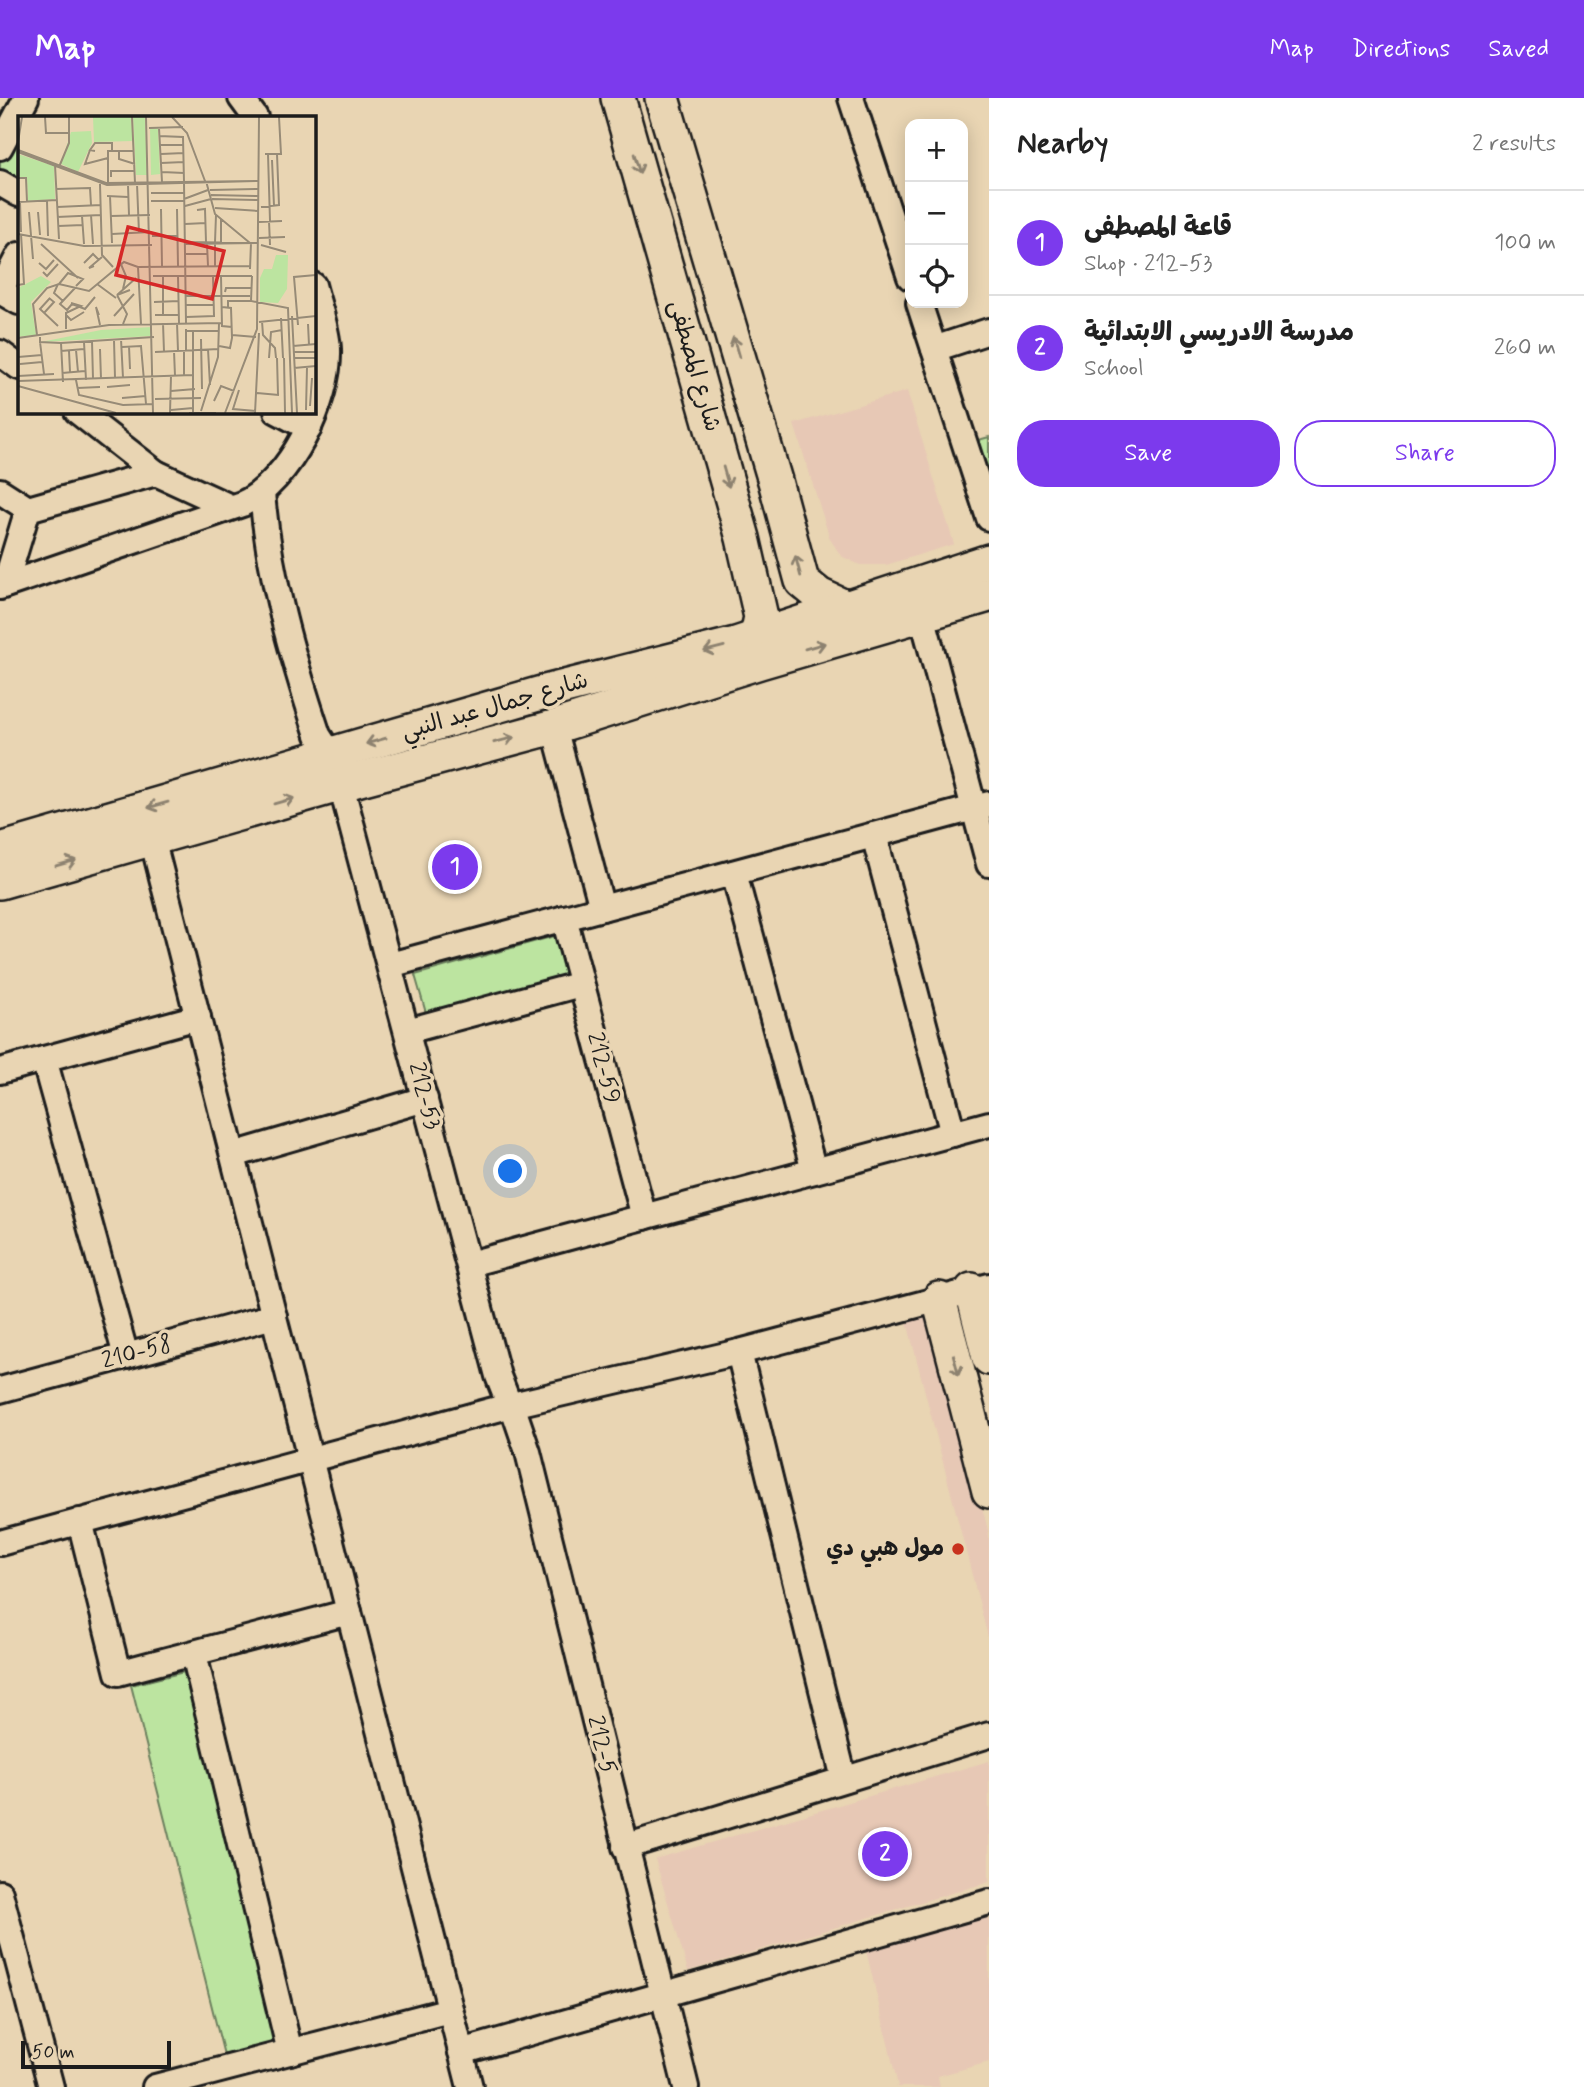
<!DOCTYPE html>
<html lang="en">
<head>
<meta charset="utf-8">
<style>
  :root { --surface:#fff; --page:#f6f6f6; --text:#222; --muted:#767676; --line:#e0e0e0; --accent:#7c3aed }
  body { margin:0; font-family:Mynerve,"Playpen Sans Arabic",sans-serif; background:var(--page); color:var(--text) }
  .controls { position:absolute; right:21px; top:21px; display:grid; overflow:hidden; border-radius:14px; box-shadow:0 4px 18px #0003 }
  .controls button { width:63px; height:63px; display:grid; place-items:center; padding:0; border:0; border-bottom:2px solid var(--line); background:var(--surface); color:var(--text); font:35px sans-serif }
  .scale { position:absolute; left:21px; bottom:18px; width:150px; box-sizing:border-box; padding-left:7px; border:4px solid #1c1c1c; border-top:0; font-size:19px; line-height:24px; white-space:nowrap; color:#1c1c1c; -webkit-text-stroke:5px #e9d5b3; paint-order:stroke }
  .you { position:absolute; left:511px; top:1074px; width:24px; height:24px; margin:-18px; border:5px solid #fff; border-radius:50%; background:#1a73e8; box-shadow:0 0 0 10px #1a73e833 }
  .badge { display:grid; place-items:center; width:46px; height:46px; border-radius:50%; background:var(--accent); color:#fff; font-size:23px; font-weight:700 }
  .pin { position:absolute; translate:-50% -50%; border:4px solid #fff; box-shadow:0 2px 7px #0006 }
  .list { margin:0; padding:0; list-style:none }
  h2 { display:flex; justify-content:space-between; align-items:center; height:91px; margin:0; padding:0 28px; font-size:30px }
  h2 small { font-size:23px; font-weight:400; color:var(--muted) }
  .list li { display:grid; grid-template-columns:46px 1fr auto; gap:21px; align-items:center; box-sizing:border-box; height:105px; padding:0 28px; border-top:2px solid var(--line) }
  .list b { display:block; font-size:26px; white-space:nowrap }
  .list p { margin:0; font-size:23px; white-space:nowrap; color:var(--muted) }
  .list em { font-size:23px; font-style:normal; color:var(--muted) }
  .actions { display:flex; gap:14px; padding:21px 28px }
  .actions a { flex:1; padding:16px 0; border:2px solid var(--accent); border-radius:28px; text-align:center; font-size:24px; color:var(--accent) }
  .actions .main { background:var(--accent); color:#fff }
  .icon { flex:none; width:38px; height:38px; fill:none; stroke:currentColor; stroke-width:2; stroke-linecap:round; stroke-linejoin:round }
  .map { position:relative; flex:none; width:989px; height:1989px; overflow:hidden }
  header { display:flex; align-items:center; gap:42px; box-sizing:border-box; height:98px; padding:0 35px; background:var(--accent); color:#fff }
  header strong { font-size:33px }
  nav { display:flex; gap:38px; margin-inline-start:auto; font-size:24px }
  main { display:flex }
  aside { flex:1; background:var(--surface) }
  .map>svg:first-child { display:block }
  .built { fill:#e7c8b5 }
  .green { fill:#bce4a0; stroke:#6c805e; stroke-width:2 }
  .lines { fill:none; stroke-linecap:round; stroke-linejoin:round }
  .street-casing { stroke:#1c1c1c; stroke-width:30 }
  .secondary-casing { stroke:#1c1c1c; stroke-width:38 }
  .street { stroke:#e9d5b3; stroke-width:24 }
  .secondary { stroke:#e9d5b3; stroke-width:33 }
  .oneway { stroke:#8d826f }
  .poi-dot { fill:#c8321e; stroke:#e9d5b3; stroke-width:2.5 }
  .labels { text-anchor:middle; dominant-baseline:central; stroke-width:7; stroke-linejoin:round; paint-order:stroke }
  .street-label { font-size:23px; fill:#1c1c1c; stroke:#e9d5b3 }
  .poi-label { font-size:23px; font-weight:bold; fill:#1c1c1c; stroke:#e9d5b3; text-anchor:end }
  .inset-road { fill:none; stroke:#978b77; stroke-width:2 }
  .view { fill:#d62828; fill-opacity:0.15; stroke:#d62828; stroke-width:3.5 }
  .inset-edge { fill:none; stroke:#1c1c1c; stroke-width:3.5 }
</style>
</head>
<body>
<header>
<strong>Map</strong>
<nav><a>Map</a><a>Directions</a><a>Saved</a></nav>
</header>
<main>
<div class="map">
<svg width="989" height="1989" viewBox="0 0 989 1989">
  <rect width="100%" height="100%" fill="#e9d5b3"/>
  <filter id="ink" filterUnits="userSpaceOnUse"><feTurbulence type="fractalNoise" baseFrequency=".0143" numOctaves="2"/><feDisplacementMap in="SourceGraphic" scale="14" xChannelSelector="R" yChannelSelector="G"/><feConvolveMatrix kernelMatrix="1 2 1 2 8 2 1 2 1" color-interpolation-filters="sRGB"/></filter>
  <g filter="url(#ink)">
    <!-- built -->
    <g class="built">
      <polygon points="907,293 954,446 886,467 860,467 841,458 830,441 794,326"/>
      <polygon points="933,1218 989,1436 989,1543 907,1224"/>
      <polygon points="989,1663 989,1784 688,1873 655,1761"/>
      <polygon points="989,1815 989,1964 938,1978 940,1989 895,1989 898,1988 866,1852"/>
    </g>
    <!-- green -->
    <g class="green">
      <polygon points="6,39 19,46 19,96 0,85 0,49"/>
      <polygon points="989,339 989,390 975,343"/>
      <polygon points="558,837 569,876 426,915 415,877"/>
      <polygon points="184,1574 277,1944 224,1957 131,1587"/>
    </g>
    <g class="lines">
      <!-- street casing -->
      <g class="street-casing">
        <g id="street">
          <polyline points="241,0 255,19"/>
          <polyline points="851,0 910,179"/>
          <polyline points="0,49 26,0"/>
          <polyline points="0,85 19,96"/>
          <polyline points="0,193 19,157"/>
          <polyline points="0,193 19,204"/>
          <polyline points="919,205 989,420"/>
          <polyline points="934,251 989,233"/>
          <polyline points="0,255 19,269"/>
          <polyline points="77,313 156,375"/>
          <polyline points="277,313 309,330"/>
          <polyline points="0,393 28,411"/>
          <path d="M 262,395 C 269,478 292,558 318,637 L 331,657 L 337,672 L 498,1278 L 507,1301 L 512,1307 L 528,1354 L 686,1989"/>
          <polyline points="5,487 28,411 156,375 230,409"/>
          <path d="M 0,489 L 242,406 C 290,384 330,302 328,251 C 327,230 318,207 313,187"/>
          <polyline points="922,517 989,766"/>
          <polyline points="554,629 602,810"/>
          <polyline points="874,737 953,1036"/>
          <polyline points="152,740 470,1989"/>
          <polyline points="734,775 814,1073"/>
          <polyline points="564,820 644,1119"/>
          <polyline points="390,867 989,706"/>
          <polyline points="407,933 581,886"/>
          <polyline points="44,961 126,1258"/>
          <polyline points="0,973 198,919"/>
          <polyline points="233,1057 425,1001"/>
          <polyline points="469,1166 989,1026"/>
          <polyline points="739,1254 844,1681"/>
          <polyline points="0,1292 274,1218"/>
          <polyline points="80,1423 118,1575 349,1514"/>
          <polyline points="0,1445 512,1307 739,1254 989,1188"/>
          <polyline points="194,1556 290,1954"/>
          <polyline points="625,1749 989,1637"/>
          <polyline points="0,1795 51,1989"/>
          <polyline points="461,1954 989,1804"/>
          <polyline points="155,1989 450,1912"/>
        </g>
      </g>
      <!-- secondary casing -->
      <g class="secondary-casing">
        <g id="secondary">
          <polyline points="618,0 743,440 761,519 757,538 759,555"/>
          <polyline points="662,0 775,383 802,483 819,497 847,510"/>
          <polyline points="0,752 545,594 736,546 989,463"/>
          <polyline points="0,784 360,681 554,629 760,564 989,497"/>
          <polyline points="972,1192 989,1260"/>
          <polyline points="939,1201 989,1393"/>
        </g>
      </g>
      <!-- street -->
      <use href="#street" class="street"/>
      <!-- secondary -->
      <use href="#secondary" class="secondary"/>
    </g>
    <!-- one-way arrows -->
    <defs><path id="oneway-shaft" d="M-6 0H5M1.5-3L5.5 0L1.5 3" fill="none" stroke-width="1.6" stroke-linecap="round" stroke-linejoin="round" transform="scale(1.75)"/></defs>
    <g class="oneway">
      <use href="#oneway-shaft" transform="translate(637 66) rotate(74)"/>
      <use href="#oneway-shaft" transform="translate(736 249) rotate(-106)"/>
      <use href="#oneway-shaft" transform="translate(726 379) rotate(74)"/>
      <use href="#oneway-shaft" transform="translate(798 468) rotate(-105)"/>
      <use href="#oneway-shaft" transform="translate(815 548) rotate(-16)"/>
      <use href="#oneway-shaft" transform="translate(714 551) rotate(166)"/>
      <use href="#oneway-shaft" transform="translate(504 642) rotate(-15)"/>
      <use href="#oneway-shaft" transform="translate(376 643) rotate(164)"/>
      <use href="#oneway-shaft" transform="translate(284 703) rotate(-16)"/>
      <use href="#oneway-shaft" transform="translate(158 707) rotate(164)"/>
      <use href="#oneway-shaft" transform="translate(66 765) rotate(-16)"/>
      <use href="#oneway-shaft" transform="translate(956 1267) rotate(75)"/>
    </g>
  </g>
  <!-- markers -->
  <circle class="poi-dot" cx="958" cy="1451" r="7"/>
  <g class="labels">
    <!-- street labels -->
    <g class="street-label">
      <text transform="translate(694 268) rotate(74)">شارع المصطفى</text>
      <text transform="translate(495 609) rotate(-16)">شارع جمال عبد النبي</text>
      <text transform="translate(603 970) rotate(75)">212-59</text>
      <text transform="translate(424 998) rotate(75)">212-53</text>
      <text transform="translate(137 1255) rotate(-15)">210-58</text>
      <text transform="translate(601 1647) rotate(76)">212-5</text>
    </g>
    <!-- poi labels -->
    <g class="poi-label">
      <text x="944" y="1451">مول هبي دي</text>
    </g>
  </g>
  <!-- overview -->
  <g transform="translate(18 18)">
    <rect width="298" height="298" fill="#e9d5b3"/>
    <path d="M 75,1 L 113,1 L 115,25 L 76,26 ZM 115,1 L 127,1 L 129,59 L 118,59 ZM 132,12 L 140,12 L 142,58 L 133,59 ZM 73,15 L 74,27 L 60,56 L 43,48 L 53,16 ZM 0,38 L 36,50 L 37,83 L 10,85 L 9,61 L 0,61 ZM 258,139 L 270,139 L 269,173 L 260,187 L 242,186 L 242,162 L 246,153 L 254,153 ZM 23,160 L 33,166 L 13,186 L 18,219 L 0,221 L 0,172 ZM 134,211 L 134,220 L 23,226 L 83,214 Z" fill="#bce4a0"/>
    <path class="inset-road" d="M 27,1 L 28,17 L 51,17M 114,1 L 117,67M 128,1 L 135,297M 154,1 L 169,17 L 187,65M 131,12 L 165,11M 141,12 L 144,66M 141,20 L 165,21 L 166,66M 0,26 L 4,1M 142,29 L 165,29M 0,34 L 88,67 L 240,65 L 89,69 L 0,36M 72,34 L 67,48 L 90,42M 77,35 L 72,34 L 77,27 L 94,27 L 94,34M 116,35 L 101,35 L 101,43 L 117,48M 143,38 L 166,37M 247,38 L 263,38 L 261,1M 250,38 L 252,105M 254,44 L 256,90M 143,47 L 166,46M 37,49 L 41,123M 41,51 L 51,27 L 51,1M 144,56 L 166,57M 93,61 L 93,55 L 117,55M 0,62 L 8,62 L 9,86M 188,65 L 197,98 L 232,127M 90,67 L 90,35 L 101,35M 166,67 L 168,207M 82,68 L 84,139 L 95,151M 119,68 L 121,117M 110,69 L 111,99M 38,73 L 72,72 L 73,89M 192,74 L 240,73M 133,77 L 166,77M 193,79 L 240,80M 89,80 L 110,81M 92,80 L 94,127M 166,83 L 190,74M 194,83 L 240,84M 29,85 L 30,120M 133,85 L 166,85M 0,86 L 39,84M 2,86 L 3,116M 167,90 L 193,83M 39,91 L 83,89M 243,91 L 261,89 L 259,38M 197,92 L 240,95M 143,93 L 144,150M 159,93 L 160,150M 179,94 L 187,93 L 188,126M 11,96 L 15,143M 20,96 L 22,119M 73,99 L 75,128M 64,100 L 66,128M 93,100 L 132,99M 39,101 L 83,99M 203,103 L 203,126M 251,105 L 252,129M 241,106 L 264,105M 167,108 L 188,107M 40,110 L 65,109M 0,118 L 66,130 L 134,129M 94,118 L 132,116M 134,120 L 159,120M 241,122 L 267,121M 167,126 L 239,127 L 167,128M 197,126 L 198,99M 23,128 L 60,162M 189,128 L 190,150M 197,128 L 197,150M 243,129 L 268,136M 167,138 L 189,138M 102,146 L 108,160 L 105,173M 21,147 L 28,153 L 36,144M 66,147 L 75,138 L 81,144M 76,150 L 71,152 L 84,141M 120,151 L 233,150M 232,153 L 233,127M 25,156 L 29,160 L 40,148M 135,160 L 234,160M 145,160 L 145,199M 160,160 L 161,207M 195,160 L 196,200M 203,160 L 204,210 L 214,211M 234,160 L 233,185 L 270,192 L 274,297M 40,168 L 36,177 L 45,185M 41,168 L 50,157 L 65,163 L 58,170M 79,168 L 98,182M 0,169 L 6,168 L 3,118M 57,172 L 42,188 L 49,194 L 54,188 L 67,193 L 77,181M 112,174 L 99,179 L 118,162M 207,176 L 208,172 L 233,172M 99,179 L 109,198 L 105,208M 168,180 L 232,180M 32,182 L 22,193 L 40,210M 136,186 L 161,185M 168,189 L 196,189M 210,191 L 210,185 L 232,185M 26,197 L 36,186 L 31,182M 48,199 L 53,204 L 66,196M 81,199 L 78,191 L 82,209M 137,199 L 161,199M 96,200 L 116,178M 274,200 L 279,297M 168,201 L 197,200M 263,202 L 265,242M 244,205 L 245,219 L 257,232 L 258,242M 241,206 L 298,200M 145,207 L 146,236M 159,207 L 160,235M 290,208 L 291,229M 280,209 L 276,161 L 298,159M 48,213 L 48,197 L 63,190 L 53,187M 168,213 L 168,235M 168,215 L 201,215M 175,215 L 175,296M 19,219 L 15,188 L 29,172 L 41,168 L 71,175 L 106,146 L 120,151 L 123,208M 214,219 L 238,221M 22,221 L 22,226 L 43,227 L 136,221M 0,222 L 91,209 L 204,207M 103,223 L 105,262M 183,223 L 184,273M 96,224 L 97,262M 74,225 L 75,263M 22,226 L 26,258M 66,226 L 68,264M 43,227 L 45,266M 111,230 L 112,253M 201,230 L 212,232 L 214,222 L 213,192 L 204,191M 275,230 L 298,228M 104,231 L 123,230 L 128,288M 82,233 L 83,263M 190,233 L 192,269M 58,234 L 60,256M 43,235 L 66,233M 51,235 L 52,256M 156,235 L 157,260M 166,235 L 166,259M 137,236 L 201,233M 276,236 L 298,236M 0,241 L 24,239M 251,242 L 253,216 L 264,214M 259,242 L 260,279M 266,242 L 267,297M 276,242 L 298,242M 2,248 L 24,246M 276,252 L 298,250M 44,257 L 67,255M 0,260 L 36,258M 58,264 L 61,279 L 105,289 L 135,288M 0,265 L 175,259M 0,270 L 98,297M 89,271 L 112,269M 59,272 L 82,271M 221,274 L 215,293 L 238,295M 153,275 L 177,273M 239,277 L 261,279M 104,282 L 128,280M 137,283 L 183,282M 196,285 L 203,270 L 216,275M 292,290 L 294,262M 153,294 L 175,292M 288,294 L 289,251M 183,295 L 200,241 L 201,207M 152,297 L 153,260M 171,297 L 198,297M 207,297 L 239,213 L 241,1M 237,297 L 241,217M 297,297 L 298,271"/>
    <path class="view" d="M 110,111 L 206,135 L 194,183 L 98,159 Z"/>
    <rect width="298" height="298" class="inset-edge"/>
  </g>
</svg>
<div class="controls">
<button>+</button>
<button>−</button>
<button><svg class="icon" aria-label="locate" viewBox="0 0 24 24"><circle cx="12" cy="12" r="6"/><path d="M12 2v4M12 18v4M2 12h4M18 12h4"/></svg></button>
</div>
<div class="scale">50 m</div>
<div class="you"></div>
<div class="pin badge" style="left:455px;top:769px">1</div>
<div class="pin badge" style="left:885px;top:1756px">2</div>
</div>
<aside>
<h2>Nearby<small>2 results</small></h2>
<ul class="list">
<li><span class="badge">1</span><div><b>قاعة المصطفى</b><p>Shop · 212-53</p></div><em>100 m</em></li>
<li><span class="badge">2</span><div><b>مدرسة الادريسي الابتدائية</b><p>School</p></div><em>260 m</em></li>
</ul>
<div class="actions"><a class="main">Save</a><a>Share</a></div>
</aside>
</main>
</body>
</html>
